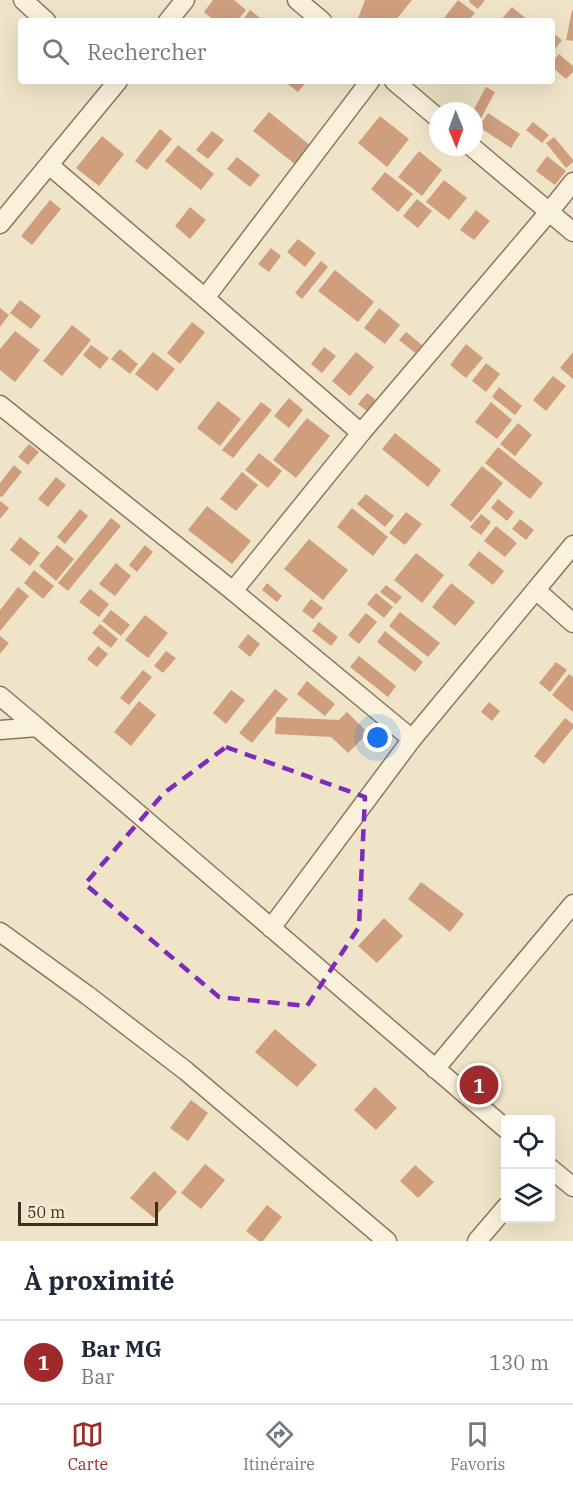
<!DOCTYPE html>
<html lang="fr">
<head>
<meta charset="utf-8">
<style>
  :root { --surface:#fff; --page:#f6f6f7; --text:#1f2937; --muted:#747a83; --line:#e0e1e3; --accent:#9e2a2b }
  body { margin:0; font-family:"IBM Plex Serif",serif; background:var(--page); color:var(--text) }
  .controls { position:absolute; right:18px; bottom:18px; display:grid; overflow:hidden; border-radius:6px; box-shadow:0 6px 24px #0002 }
  .controls button { width:54px; height:54px; display:grid; place-items:center; padding:0; border:0; border-bottom:2px solid var(--line); background:var(--surface); color:var(--text); font:30px sans-serif }
  .compass { position:absolute; left:429px; top:102px; width:54px; height:54px; border-radius:50%; background:var(--surface); box-shadow:0 6px 24px #0002; rotate:179deg }
  .scale { position:absolute; left:18px; bottom:15px; width:140px; box-sizing:border-box; padding-left:6px; border:3px solid #3d2e20; border-top:0; font-size:16px; line-height:21px; white-space:nowrap; color:#3d2e20; -webkit-text-stroke:4px #f7eed8; paint-order:stroke }
  .you { position:absolute; left:378px; top:738px; width:21px; height:21px; margin:-15px; border:4px solid #fff; border-radius:50%; background:#1a73e8; box-shadow:0 0 0 9px #1a73e833 }
  .badge { display:grid; place-items:center; width:39px; height:39px; border-radius:50%; background:var(--accent); color:#fff; font-size:20px; font-weight:700 }
  .pin { position:absolute; translate:-50% -50%; border:3px solid #fff; box-shadow:0 2px 6px #0006 }
  .list { margin:0; padding:0; list-style:none }
  h2 { display:flex; justify-content:space-between; align-items:center; height:78px; margin:0; padding:0 24px; font-size:26px }
  h2 small { font-size:20px; font-weight:400; color:var(--muted) }
  .list li { display:grid; grid-template-columns:39px 1fr auto; gap:18px; align-items:center; box-sizing:border-box; height:84px; padding:0 24px; border-top:2px solid var(--line) }
  .list b { display:block; font-size:22px; white-space:nowrap }
  .list p { margin:0; font-size:20px; white-space:nowrap; color:var(--muted) }
  .list em { font-size:20px; font-style:normal; color:var(--muted) }
  .icon { flex:none; width:33px; height:33px; fill:none; stroke:currentColor; stroke-width:2; stroke-linecap:round; stroke-linejoin:round }
  .map { position:relative; flex:none; width:573px; height:1241px; overflow:hidden }
  .search { position:absolute; background:var(--surface); box-shadow:0 6px 24px #0002; left:18px; right:18px; top:18px; height:66px; display:flex; align-items:center; gap:15px; box-sizing:border-box; padding:0 21px; border-radius:6px; color:var(--muted); font-size:22px }
  .sheet { height:162px; background:var(--surface) }
  nav { display:flex; justify-content:space-around; align-items:center; box-sizing:border-box; height:84px; border-top:2px solid var(--line); background:var(--surface); font-size:16px; color:var(--muted) }
  nav a { display:grid; justify-items:center; gap:3px }
  nav .on { color:var(--accent) }
  .map>svg:first-child { display:block }
  .building { fill:#cf9f7d }
  .lines { fill:none; stroke-linecap:round; stroke-linejoin:round }
  .street-casing { stroke:#8d765c; stroke-width:21 }
  .street { stroke:#faf1dc; stroke-width:18 }
  .marked { fill:none; stroke:#7b2cbf; stroke-width:4.5; stroke-dasharray:12 8; stroke-linejoin:round }
</style>
</head>
<body>
<div class="map">
<svg width="573" height="1241" viewBox="0 0 573 1241">
  <rect width="100%" height="100%" fill="#f0e4c8"/>
  <!-- building -->
  <g class="building">
    <polygon points="213,0 234,0 246,10 237,21 215,21 204,12"/>
    <polygon points="365,0 412,0 395,21 357,21"/>
    <polygon points="458,0 475,13 468,21 448,21 444,18"/>
    <polygon points="470,0 485,0 478,9 469,2"/>
    <polygon points="512,7 529,21 500,21"/>
    <polygon points="250,10 264,21 242,21"/>
    <polygon points="572,10 573,10 573,41 566,40"/>
    <polygon points="552,32 562,40 552,53"/>
    <polygon points="559,54 573,66 573,72 566,79 552,67 552,62"/>
    <polygon points="284,81 307,81 298,92"/>
    <polygon points="486,87 495,92 479,122 474,119 473,111"/>
    <polygon points="269,112 311,146 296,165 253,131"/>
    <polygon points="488,113 520,134 511,148 479,127"/>
    <polygon points="380,116 409,139 387,167 358,143"/>
    <polygon points="533,122 549,135 542,143 526,130"/>
    <polygon points="160,129 172,139 147,170 135,161"/>
    <polygon points="212,131 224,140 208,159 196,150"/>
    <polygon points="102,136 124,154 99,186 76,168"/>
    <polygon points="554,137 573,160 573,162 566,168 546,143"/>
    <polygon points="178,145 214,174 201,190 165,161"/>
    <polygon points="419,151 442,170 422,196 398,177"/>
    <polygon points="547,156 566,171 555,185 536,171"/>
    <polygon points="237,157 260,175 250,187 227,169"/>
    <polygon points="385,172 413,194 398,212 371,189"/>
    <polygon points="444,180 467,198 449,220 426,202"/>
    <polygon points="417,199 432,211 418,228 403,216"/>
    <polygon points="50,200 61,209 32,245 21,236"/>
    <polygon points="190,207 206,220 190,239 175,226"/>
    <polygon points="476,210 490,221 474,240 460,230"/>
    <polygon points="298,239 316,253 305,267 287,252"/>
    <polygon points="271,248 281,256 269,272 258,264"/>
    <polygon points="321,261 328,267 302,299 295,293"/>
    <polygon points="335,270 374,302 358,322 318,291"/>
    <polygon points="20,300 41,316 31,329 10,313"/>
    <polygon points="0,308 9,315 0,327"/>
    <polygon points="379,308 400,325 385,344 364,328"/>
    <polygon points="192,322 205,332 180,364 167,353"/>
    <polygon points="72,325 91,340 62,376 43,361"/>
    <polygon points="15,331 40,350 15,382 0,370 0,349"/>
    <polygon points="406,332 422,345 415,353 399,340"/>
    <polygon points="466,344 483,358 466,378 450,365"/>
    <polygon points="91,345 109,358 100,369 83,355"/>
    <polygon points="324,347 336,356 322,373 311,364"/>
    <polygon points="120,349 138,364 130,374 111,359"/>
    <polygon points="153,352 175,369 157,391 135,374"/>
    <polygon points="356,352 374,367 350,396 332,381"/>
    <polygon points="573,352 573,379 560,368"/>
    <polygon points="486,363 500,374 486,392 472,381"/>
    <polygon points="553,376 566,386 546,411 533,400"/>
    <polygon points="499,387 522,406 515,415 492,397"/>
    <polygon points="367,393 376,400 367,411 358,404"/>
    <polygon points="289,398 303,410 289,428 274,416"/>
    <polygon points="218,401 241,419 220,446 197,428"/>
    <polygon points="261,402 272,410 233,458 222,450"/>
    <polygon points="491,402 512,420 497,439 475,422"/>
    <polygon points="307,418 330,436 296,478 273,460"/>
    <polygon points="518,423 532,435 515,456 500,444"/>
    <polygon points="395,433 441,470 428,487 382,449"/>
    <polygon points="29,444 39,452 28,465 18,457"/>
    <polygon points="498,447 543,483 530,499 485,463"/>
    <polygon points="259,453 282,471 268,488 245,470"/>
    <polygon points="14,465 22,472 2,497 0,496 0,483"/>
    <polygon points="482,466 503,483 471,522 450,505"/>
    <polygon points="242,472 258,485 236,511 220,499"/>
    <polygon points="56,477 66,485 48,507 38,499"/>
    <polygon points="366,494 394,516 385,527 357,504"/>
    <polygon points="498,499 514,512 507,521 491,508"/>
    <polygon points="0,501 9,508 0,519"/>
    <polygon points="207,506 251,541 232,564 188,530"/>
    <polygon points="352,508 388,537 373,556 337,527"/>
    <polygon points="80,509 88,516 65,544 57,537"/>
    <polygon points="406,512 422,524 405,545 389,533"/>
    <polygon points="481,514 491,522 481,535 470,527"/>
    <polygon points="111,518 121,526 68,591 58,583"/>
    <polygon points="520,519 534,530 526,540 512,529"/>
    <polygon points="496,526 517,543 505,557 484,541"/>
    <polygon points="20,537 40,553 30,566 10,550"/>
    <polygon points="309,539 348,570 323,600 284,569"/>
    <polygon points="57,545 74,559 56,581 39,566"/>
    <polygon points="145,545 153,552 137,572 129,565"/>
    <polygon points="479,551 504,571 493,585 468,565"/>
    <polygon points="416,553 444,575 422,603 394,580"/>
    <polygon points="116,563 131,576 115,596 99,584"/>
    <polygon points="34,570 54,586 43,599 24,583"/>
    <polygon points="267,583 282,596 277,602 262,590"/>
    <polygon points="451,583 475,602 455,626 432,607"/>
    <polygon points="386,585 402,597 396,604 380,592"/>
    <polygon points="18,587 29,596 0,631 0,610"/>
    <polygon points="90,589 109,604 99,617 79,602"/>
    <polygon points="376,593 393,607 384,618 367,604"/>
    <polygon points="311,599 323,608 313,619 302,611"/>
    <polygon points="111,610 130,625 121,636 102,621"/>
    <polygon points="400,612 440,643 428,657 389,626"/>
    <polygon points="366,613 377,622 359,644 348,635"/>
    <polygon points="145,615 168,633 148,658 125,640"/>
    <polygon points="319,622 338,637 331,646 312,631"/>
    <polygon points="100,624 118,639 111,648 92,633"/>
    <polygon points="385,631 423,662 415,672 377,642"/>
    <polygon points="248,634 260,644 250,657 238,647"/>
    <polygon points="0,636 9,643 0,654"/>
    <polygon points="98,646 108,654 97,667 87,659"/>
    <polygon points="166,651 176,658 163,673 154,666"/>
    <polygon points="359,656 396,686 388,697 350,667"/>
    <polygon points="556,662 567,670 550,692 539,683"/>
    <polygon points="143,670 152,677 129,705 120,698"/>
    <polygon points="569,674 573,677 573,712 552,695"/>
    <polygon points="307,681 335,704 325,716 297,694"/>
    <polygon points="275,689 288,699 252,743 239,733"/>
    <polygon points="231,690 245,700 226,724 213,713"/>
    <polygon points="139,701 156,715 131,746 114,732"/>
    <polygon points="489,702 500,711 492,721 481,712"/>
    <polygon points="347,712 368,733 348,753 331,737 275,734 276,717 339,720"/>
    <polygon points="565,718 573,724 573,728 544,764 534,756"/>
    <polygon points="421,882 464,914 450,932 408,899"/>
    <polygon points="384,918 403,936 377,963 358,946"/>
    <polygon points="275,1029 317,1065 297,1087 255,1052"/>
    <polygon points="375,1087 397,1108 376,1130 354,1110"/>
    <polygon points="191,1100 208,1113 188,1141 170,1128"/>
    <polygon points="205,1164 225,1180 201,1209 181,1193"/>
    <polygon points="415,1165 434,1182 418,1198 400,1181"/>
    <polygon points="154,1171 177,1192 154,1218 130,1198"/>
    <polygon points="267,1205 282,1217 263,1241 259,1241 246,1231"/>
  </g>
  <g class="lines">
    <!-- street casing -->
    <g class="street-casing">
      <g id="street">
        <polyline points="23,0 46,21"/>
        <polyline points="297,0 322,21"/>
        <polyline points="168,21 185,0"/>
        <polyline points="394,81 438,118"/>
        <polyline points="472,147 573,232"/>
        <polyline points="49,165 205,298 361,433"/>
        <polyline points="0,224 118,81"/>
        <polyline points="205,298 370,81"/>
        <polyline points="0,405 233,591 412,739"/>
        <polyline points="536,590 573,623"/>
        <polyline points="233,591 361,433 549,212 573,182"/>
        <polyline points="0,696 37,727"/>
        <polyline points="0,730 37,727 506,1129"/>
        <polyline points="271,928 412,739 573,545"/>
        <polyline points="0,932 87,995 186,1071 387,1241"/>
        <polyline points="435,1069 573,904"/>
        <polyline points="550,1168 573,1187"/>
        <polyline points="477,1241 506,1207"/>
      </g>
    </g>
    <!-- street -->
    <use href="#street" class="street"/>
  </g>
  <!-- marked area -->
  <path class="marked" d="M 226,747 L 365,797 L 359,927 L 307,1006 L 219,997 L 85,884 L 164,793 Z"/>
</svg>
<div class="controls">
<button><svg class="icon" aria-label="locate" viewBox="0 0 24 24"><circle cx="12" cy="12" r="6"/><path d="M12 2v4M12 18v4M2 12h4M18 12h4"/></svg></button>
<button><svg class="icon" aria-label="layers" viewBox="0 0 24 24"><path d="M12 4l9 5-9 5-9-5zM3 14l9 5 9-5"/></svg></button>
</div>
<svg class="compass" viewBox="-18 -18 36 36"><path d="M0-13l5 13h-10z" fill="#e53935"/><path d="M0 13l5-13h-10z" fill="#747a83"/></svg>
<div class="scale">50 m</div>
<div class="you"></div>
<div class="pin badge" style="left:479px;top:1085px">1</div>
<div class="search"><svg class="icon" aria-label="search" viewBox="0 0 24 24"><circle cx="10" cy="10" r="6"/><path d="M15 15l6 6"/></svg>Rechercher</div>
</div>
<section class="sheet">
<h2>À proximité<small></small></h2>
<ul class="list">
<li><span class="badge">1</span><div><b>Bar MG</b><p>Bar</p></div><em>130 m</em></li>
</ul>
</section>
<nav>
<a class="on"><svg class="icon" aria-label="map" viewBox="0 0 24 24"><path d="M3 6l6-2 6 2 6-2v14l-6 2-6-2-6 2zM9 4v14M15 6v14"/></svg>Carte</a>
<a><svg class="icon" aria-label="directions" viewBox="0 0 24 24"><path d="M12 3l9 9-9 9-9-9zM9 14v-3h6M13 9l2 2-2 2"/></svg>Itinéraire</a>
<a><svg class="icon" aria-label="saved" viewBox="0 0 24 24"><path d="M7 4h10v16l-5-4-5 4z"/></svg>Favoris</a>
</nav>
</body>
</html>
